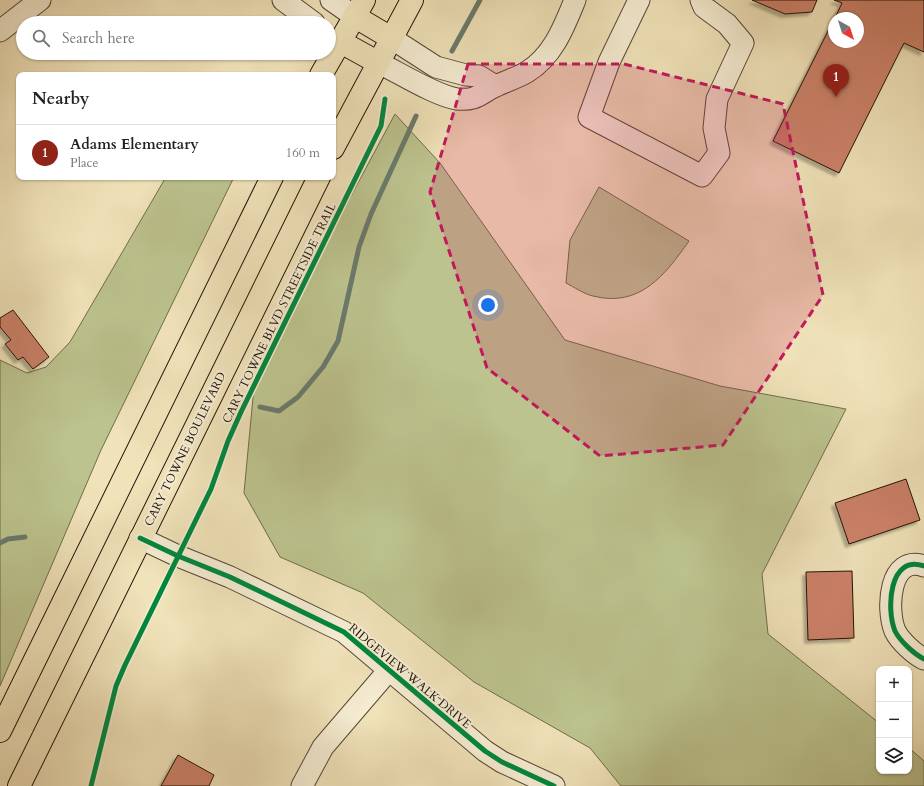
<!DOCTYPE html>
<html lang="en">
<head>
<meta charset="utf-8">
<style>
  :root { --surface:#fff; --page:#f6f6f6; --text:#202124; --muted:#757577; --line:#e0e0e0; --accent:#8f2418 }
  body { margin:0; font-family:Cardo,serif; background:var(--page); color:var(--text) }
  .controls { position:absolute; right:12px; bottom:12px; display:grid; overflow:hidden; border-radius:8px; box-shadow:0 1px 3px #0004 }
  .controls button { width:36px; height:36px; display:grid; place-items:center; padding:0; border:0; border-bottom:1px solid var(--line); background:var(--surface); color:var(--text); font:20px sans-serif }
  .compass { position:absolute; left:828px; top:12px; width:36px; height:36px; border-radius:50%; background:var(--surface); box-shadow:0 1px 3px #0004; rotate:141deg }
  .you { position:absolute; left:488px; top:305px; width:14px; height:14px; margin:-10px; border:3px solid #fff; border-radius:50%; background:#1a73e8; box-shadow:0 0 0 6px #1a73e833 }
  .badge { display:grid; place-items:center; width:26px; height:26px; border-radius:50%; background:var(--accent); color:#fff; font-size:13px; font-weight:700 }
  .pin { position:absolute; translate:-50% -33px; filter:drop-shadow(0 1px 2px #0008) }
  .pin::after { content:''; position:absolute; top:21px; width:14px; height:12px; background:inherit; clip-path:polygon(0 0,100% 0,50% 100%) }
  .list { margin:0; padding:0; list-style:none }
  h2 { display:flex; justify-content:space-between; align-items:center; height:52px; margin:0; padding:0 16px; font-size:17px }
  h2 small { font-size:13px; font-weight:400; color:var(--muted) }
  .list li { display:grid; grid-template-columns:26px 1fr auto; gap:12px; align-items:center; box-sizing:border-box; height:56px; padding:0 16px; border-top:1px solid var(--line) }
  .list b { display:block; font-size:15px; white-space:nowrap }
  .list p { margin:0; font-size:13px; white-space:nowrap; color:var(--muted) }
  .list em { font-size:13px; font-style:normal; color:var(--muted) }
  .icon { flex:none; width:22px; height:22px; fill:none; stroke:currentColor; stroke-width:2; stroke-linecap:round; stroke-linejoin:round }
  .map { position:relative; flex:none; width:924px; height:786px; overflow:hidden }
  .search { position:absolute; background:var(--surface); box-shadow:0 1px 3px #0004; left:16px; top:16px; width:320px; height:44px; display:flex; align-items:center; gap:10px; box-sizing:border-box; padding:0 14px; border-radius:22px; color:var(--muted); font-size:15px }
  .panel { position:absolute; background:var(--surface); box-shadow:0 1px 3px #0004; left:16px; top:72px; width:320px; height:108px; border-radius:8px }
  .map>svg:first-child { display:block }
  .green { fill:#bcc38e; stroke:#6f6c4c }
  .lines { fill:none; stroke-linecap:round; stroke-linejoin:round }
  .stream { stroke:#6a7a6c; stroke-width:5 }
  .building { fill:#cb8169; stroke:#22150a; filter:url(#shadow) }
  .minor-casing { stroke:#564836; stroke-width:23 }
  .major-casing { stroke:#22150a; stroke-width:24 }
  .minor { stroke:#f5ecd2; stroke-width:21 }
  .major { stroke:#f0e2b9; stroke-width:22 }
  .cycleway-casing { stroke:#f5ecd2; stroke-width:8 }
  .cycleway { stroke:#00873e; stroke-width:5 }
  .marked { fill:#c2185b; fill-opacity:0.2; stroke:#c2185b; stroke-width:3; stroke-dasharray:8 5; stroke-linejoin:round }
  .labels { text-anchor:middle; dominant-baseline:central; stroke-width:4; stroke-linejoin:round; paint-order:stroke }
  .street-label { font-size:12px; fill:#22150a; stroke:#f5ecd2 }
</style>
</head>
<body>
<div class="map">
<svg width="924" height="786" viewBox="0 0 924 786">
  <defs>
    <filter id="shadow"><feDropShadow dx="-3.5" dy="3.5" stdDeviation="1" flood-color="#0004"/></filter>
  </defs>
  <rect width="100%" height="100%" fill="#f0e2b9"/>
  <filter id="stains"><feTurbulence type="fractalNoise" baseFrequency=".005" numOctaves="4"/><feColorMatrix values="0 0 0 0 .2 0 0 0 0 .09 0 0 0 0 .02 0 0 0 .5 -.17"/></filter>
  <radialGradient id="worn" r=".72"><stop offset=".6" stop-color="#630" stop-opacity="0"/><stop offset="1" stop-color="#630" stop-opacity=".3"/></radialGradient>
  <!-- green -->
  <g class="green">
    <polygon points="395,114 440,163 565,340 720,386 846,409 762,574 768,634 879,723 879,771 909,771 909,748 924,761 924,786 621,786 590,748 474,682 363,593 280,557 244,493 254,387 346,205"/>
    <polygon points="166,177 234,177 101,450 0,686 0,360 27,373 46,367 70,342"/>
    <path d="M 599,187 L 689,241 C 665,275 640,308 593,296 C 584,294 574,287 566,283 L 570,240 Z"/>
  </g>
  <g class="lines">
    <!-- stream -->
    <g class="stream">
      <polyline points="452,51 480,0"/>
      <polyline points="260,407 279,411 298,397 323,367 338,341 359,247 371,214 416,116"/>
      <polyline points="0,543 8,539 25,537"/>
    </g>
  </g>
  <!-- building -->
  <g class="building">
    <polygon points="752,0 817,0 812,12 785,14"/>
    <polygon points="834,0 924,0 924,52 904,43 839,173 773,141 834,19 834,42 858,42 858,18 835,18 842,3"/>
    <polygon points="13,310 49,357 33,369 23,357 18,360 5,344 11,340 0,327 0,318"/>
    <polygon points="906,479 920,520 849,544 835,503"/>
    <polygon points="852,571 854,638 808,640 806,572"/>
    <polygon points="178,755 214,775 209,786 161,786"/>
  </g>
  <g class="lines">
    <!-- minor casing -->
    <g class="minor-casing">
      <g id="minor">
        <polyline points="283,0 314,23"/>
        <polyline points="331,0 354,16"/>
        <polyline points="639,0 609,62 589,117 702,176 719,153 714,128 717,99 743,43 727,24 704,7 701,0"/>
        <polyline points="0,31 40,0"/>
        <polyline points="391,38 436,67 466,75 479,76 495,86"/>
        <path d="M 377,62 C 398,72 436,96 457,99 C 478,101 480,93 496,86 C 506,81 517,78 527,72 C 553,56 564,27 575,0"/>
        <polyline points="140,538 178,556 230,577 344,632 485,751 502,762 554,786"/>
        <path d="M 924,566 C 889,554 886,609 895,631 C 900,641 914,654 924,659"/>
        <polyline points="302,786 323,747 389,670"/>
      </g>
    </g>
    <!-- major casing -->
    <g class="major-casing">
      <g id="major">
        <polyline points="354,16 391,38"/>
        <polyline points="339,41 377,62"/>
        <polyline points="321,75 364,0"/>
        <polyline points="333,148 412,0"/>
        <polyline points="0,731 272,177"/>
        <polyline points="19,786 319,177"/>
      </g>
    </g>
    <!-- minor -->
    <use href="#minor" class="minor"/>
    <!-- major -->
    <use href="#major" class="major"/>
    <!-- cycleway casing -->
    <g class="cycleway-casing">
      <g id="cycleway">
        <polyline points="140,538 178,556 230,577 344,632 485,751 502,762 554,786"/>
        <path d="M 924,566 C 889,554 886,609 895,631 C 900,641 914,654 924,659"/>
        <polyline points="91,786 116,686 125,665 211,489 228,441 241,412 381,126 385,99"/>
      </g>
    </g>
    <!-- cycleway -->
    <use href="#cycleway" class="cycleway"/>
  </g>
  <!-- marked area -->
  <path class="marked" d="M 468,64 L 624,64 L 783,104 L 823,295 L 723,445 L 600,456 L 487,368 L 430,192 Z"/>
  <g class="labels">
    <!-- street labels -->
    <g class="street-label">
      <text transform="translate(279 313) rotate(-64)">CARY TOWNE BLVD STREETSIDE TRAIL</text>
      <text transform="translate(185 449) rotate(-64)">CARY TOWNE BOULEVARD</text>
      <text transform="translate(410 676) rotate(40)">RIDGEVIEW WALK DRIVE</text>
    </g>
  </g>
  <rect width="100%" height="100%" filter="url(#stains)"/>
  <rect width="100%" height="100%" fill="url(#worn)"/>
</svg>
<div class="controls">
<button>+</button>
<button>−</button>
<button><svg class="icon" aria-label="layers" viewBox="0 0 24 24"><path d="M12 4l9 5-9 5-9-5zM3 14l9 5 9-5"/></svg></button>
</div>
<svg class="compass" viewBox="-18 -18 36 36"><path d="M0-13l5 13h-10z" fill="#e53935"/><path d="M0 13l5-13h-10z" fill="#757577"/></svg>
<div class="you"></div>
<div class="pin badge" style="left:836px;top:97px">1</div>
<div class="search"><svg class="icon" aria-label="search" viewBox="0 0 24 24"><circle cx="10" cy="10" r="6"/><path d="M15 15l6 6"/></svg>Search here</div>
<section class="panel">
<h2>Nearby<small></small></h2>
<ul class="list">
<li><span class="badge">1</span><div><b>Adams Elementary</b><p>Place</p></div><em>160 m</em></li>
</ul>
</section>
</div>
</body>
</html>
